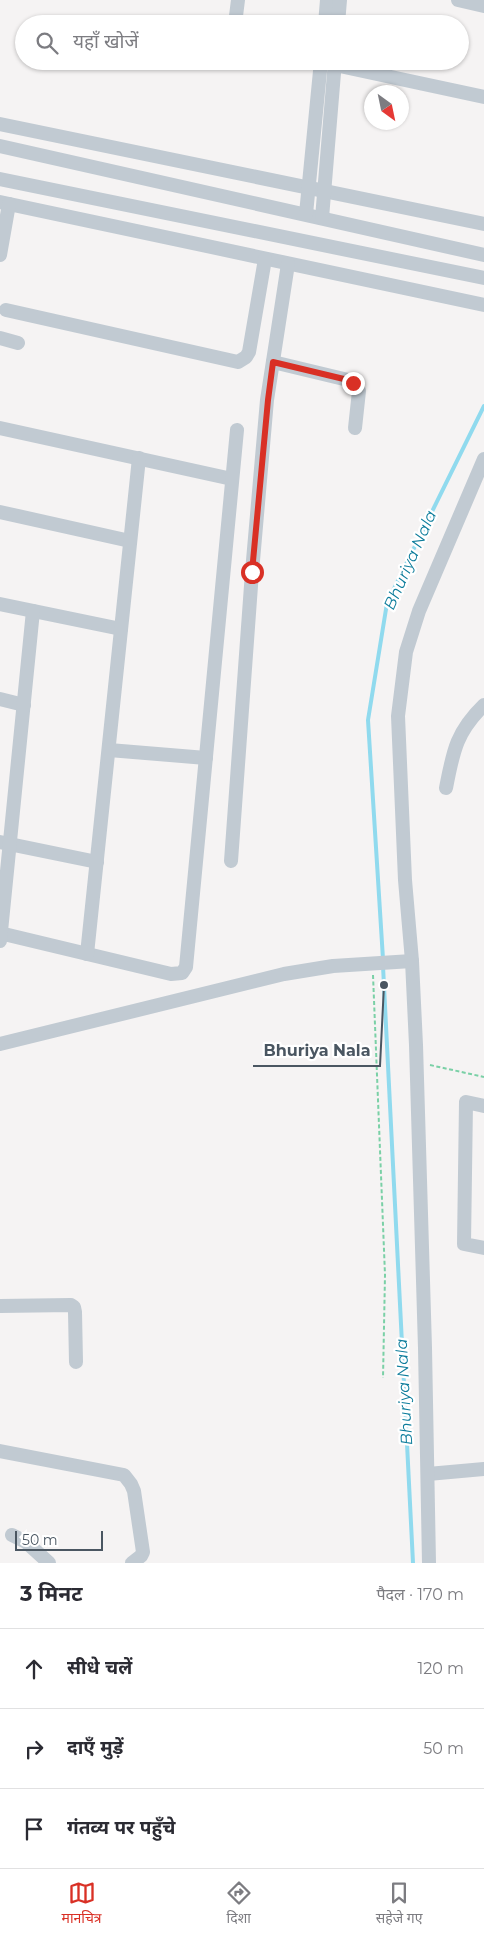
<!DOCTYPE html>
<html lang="hi">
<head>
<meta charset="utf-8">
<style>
  :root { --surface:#fff; --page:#f7f7f7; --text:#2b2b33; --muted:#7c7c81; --line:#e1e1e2; --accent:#d93025 }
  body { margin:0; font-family:Montserrat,"Noto Sans Devanagari",sans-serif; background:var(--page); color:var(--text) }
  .compass { position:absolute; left:364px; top:85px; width:45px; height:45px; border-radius:50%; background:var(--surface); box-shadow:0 1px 4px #0004; rotate:147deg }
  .scale { position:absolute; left:15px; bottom:12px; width:88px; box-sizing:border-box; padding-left:5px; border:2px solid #4a5661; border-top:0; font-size:14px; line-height:18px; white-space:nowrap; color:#4a5661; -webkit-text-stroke:4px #fff; paint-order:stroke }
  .stop { position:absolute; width:15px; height:15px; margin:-11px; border:4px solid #d93025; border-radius:50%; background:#fff }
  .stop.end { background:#d93025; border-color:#fff; box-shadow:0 1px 5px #0008 }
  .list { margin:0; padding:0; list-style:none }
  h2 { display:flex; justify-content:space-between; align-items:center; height:65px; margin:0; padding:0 20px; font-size:21px }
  h2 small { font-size:16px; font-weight:400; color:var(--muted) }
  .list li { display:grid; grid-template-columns:32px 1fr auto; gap:15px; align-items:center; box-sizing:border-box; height:80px; padding:0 20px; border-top:1px solid var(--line) }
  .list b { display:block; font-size:19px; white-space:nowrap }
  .list em { font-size:16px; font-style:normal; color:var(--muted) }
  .icon { flex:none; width:28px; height:28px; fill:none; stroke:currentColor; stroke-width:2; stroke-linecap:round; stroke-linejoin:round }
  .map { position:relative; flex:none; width:484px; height:1563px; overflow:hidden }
  .search { position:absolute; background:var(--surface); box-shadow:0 1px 4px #0004; left:15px; right:15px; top:15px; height:55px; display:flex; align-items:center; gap:12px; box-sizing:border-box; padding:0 18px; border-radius:28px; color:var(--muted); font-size:19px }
  .sheet { height:305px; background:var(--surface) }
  nav { display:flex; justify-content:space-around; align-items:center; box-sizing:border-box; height:70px; border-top:1px solid var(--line); background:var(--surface); font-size:14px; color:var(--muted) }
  nav a { display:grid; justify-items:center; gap:2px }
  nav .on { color:var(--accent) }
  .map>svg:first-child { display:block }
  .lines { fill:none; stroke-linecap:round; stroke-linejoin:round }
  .stream { stroke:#90daee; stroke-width:4 }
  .path { stroke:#7ad0a6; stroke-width:2; stroke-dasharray:4 2.5; stroke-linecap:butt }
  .minor { stroke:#c1cad2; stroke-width:14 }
  .route { stroke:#d93025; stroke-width:6 }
  .labels { text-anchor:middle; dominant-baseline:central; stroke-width:4.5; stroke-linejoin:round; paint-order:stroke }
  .water-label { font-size:16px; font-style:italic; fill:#0c7c9b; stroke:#fff }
  .leader { fill:none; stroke:#4a5661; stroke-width:2 }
  .callout-dot { fill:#4a5661; stroke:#fff; stroke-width:2 }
  .callout-label { font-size:16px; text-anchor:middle; font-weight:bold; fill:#4a5661; stroke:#fff; stroke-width:4.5; stroke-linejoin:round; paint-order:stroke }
</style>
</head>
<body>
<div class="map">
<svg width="484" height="1563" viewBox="0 0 484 1563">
  <rect width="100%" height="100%" fill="#f5f3f3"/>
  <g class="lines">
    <!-- stream -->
    <g class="stream">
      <polyline points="383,959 368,720 387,603 484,406"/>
      <polyline points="383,966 413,1563"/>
    </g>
    <!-- path -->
    <g class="path">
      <polyline points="373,975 385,1275 383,1378"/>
      <polyline points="430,1065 484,1077"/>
    </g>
    <!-- minor -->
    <g class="minor">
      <polyline points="458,0 484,6"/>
      <polyline points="235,24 238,0"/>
      <polyline points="325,24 327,0"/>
      <polyline points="338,24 340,0"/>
      <polyline points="335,65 484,97"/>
      <polyline points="0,124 484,224"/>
      <polyline points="0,146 484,255"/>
      <polyline points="0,179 484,278"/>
      <polyline points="0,202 484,305"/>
      <polyline points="306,214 321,61"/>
      <polyline points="322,218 335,61"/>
      <polyline points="0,255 9,204"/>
      <polyline points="6,310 238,362 246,357 249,352 265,259"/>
      <polyline points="0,338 18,343"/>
      <polyline points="273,362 348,380 357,387 359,391 355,428"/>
      <polyline points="0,428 232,479"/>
      <polyline points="0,512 130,541"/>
      <polyline points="0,604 121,629"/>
      <polyline points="0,699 24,705"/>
      <polyline points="109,750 206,758"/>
      <path d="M 446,788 C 453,752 456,732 484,705"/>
      <polyline points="0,842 97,862"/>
      <polyline points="231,861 252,572 267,400 288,264"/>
      <polyline points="0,933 171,974 182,973 186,967 237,430"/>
      <polyline points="0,941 33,611"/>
      <polyline points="87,954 139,458"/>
      <polyline points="0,1044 284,974 333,966 412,961"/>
      <polyline points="484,1106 466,1102 464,1244 484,1248"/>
      <polyline points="0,1306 71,1305 74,1307 75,1312 76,1362"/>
      <polyline points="0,1451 124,1475 131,1484 134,1491 143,1552 141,1556 132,1563"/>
      <polyline points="428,1474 484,1469"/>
      <polyline points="12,1535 26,1542 49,1563"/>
      <polyline points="429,1563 425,1348 416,1045 412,961 405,880 398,716 406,652 419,611 484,459"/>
    </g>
  </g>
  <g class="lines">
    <!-- route -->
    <polyline class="route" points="252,572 268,400 273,362 348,380 353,383"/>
  </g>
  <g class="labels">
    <!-- water labels -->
    <g class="water-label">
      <text transform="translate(410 560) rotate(-66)">Bhuriya Nala</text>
      <text transform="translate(404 1392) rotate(-93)">Bhuriya Nala</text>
    </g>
  </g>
  <!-- callouts -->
  <path class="leader" d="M384 985L380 1066H253"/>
  <circle class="callout-dot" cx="384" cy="985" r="5"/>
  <g class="callout-label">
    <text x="317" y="1056">Bhuriya Nala</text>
  </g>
</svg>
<svg class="compass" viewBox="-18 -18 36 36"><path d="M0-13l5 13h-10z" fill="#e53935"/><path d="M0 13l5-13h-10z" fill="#7c7c81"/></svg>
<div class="scale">50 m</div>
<div class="stop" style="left:252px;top:572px"></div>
<div class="stop end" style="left:353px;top:383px"></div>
<div class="search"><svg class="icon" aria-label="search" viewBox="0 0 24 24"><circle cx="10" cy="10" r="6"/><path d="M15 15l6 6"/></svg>यहाँ खोजें</div>
</div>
<section class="sheet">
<h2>3 मिनट<small>पैदल · 170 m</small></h2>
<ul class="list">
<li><svg class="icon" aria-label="ahead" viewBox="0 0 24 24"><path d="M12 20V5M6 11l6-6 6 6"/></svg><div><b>सीधे चलें</b></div><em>120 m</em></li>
<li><svg class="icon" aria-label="right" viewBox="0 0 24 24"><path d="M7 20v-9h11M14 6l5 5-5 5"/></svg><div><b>दाएँ मुड़ें</b></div><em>50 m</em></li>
<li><svg class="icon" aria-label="arrive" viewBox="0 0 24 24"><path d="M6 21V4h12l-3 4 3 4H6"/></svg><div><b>गंतव्य पर पहुँचे</b></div></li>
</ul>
</section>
<nav>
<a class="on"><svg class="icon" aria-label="map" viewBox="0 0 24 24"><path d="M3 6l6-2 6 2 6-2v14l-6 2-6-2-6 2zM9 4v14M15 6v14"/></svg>मानचित्र</a>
<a><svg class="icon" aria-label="directions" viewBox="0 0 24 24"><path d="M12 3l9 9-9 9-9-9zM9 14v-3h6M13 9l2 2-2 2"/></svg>दिशा</a>
<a><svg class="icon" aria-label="saved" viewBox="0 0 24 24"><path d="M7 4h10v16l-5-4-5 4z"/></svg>सहेजे गए</a>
</nav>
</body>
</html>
